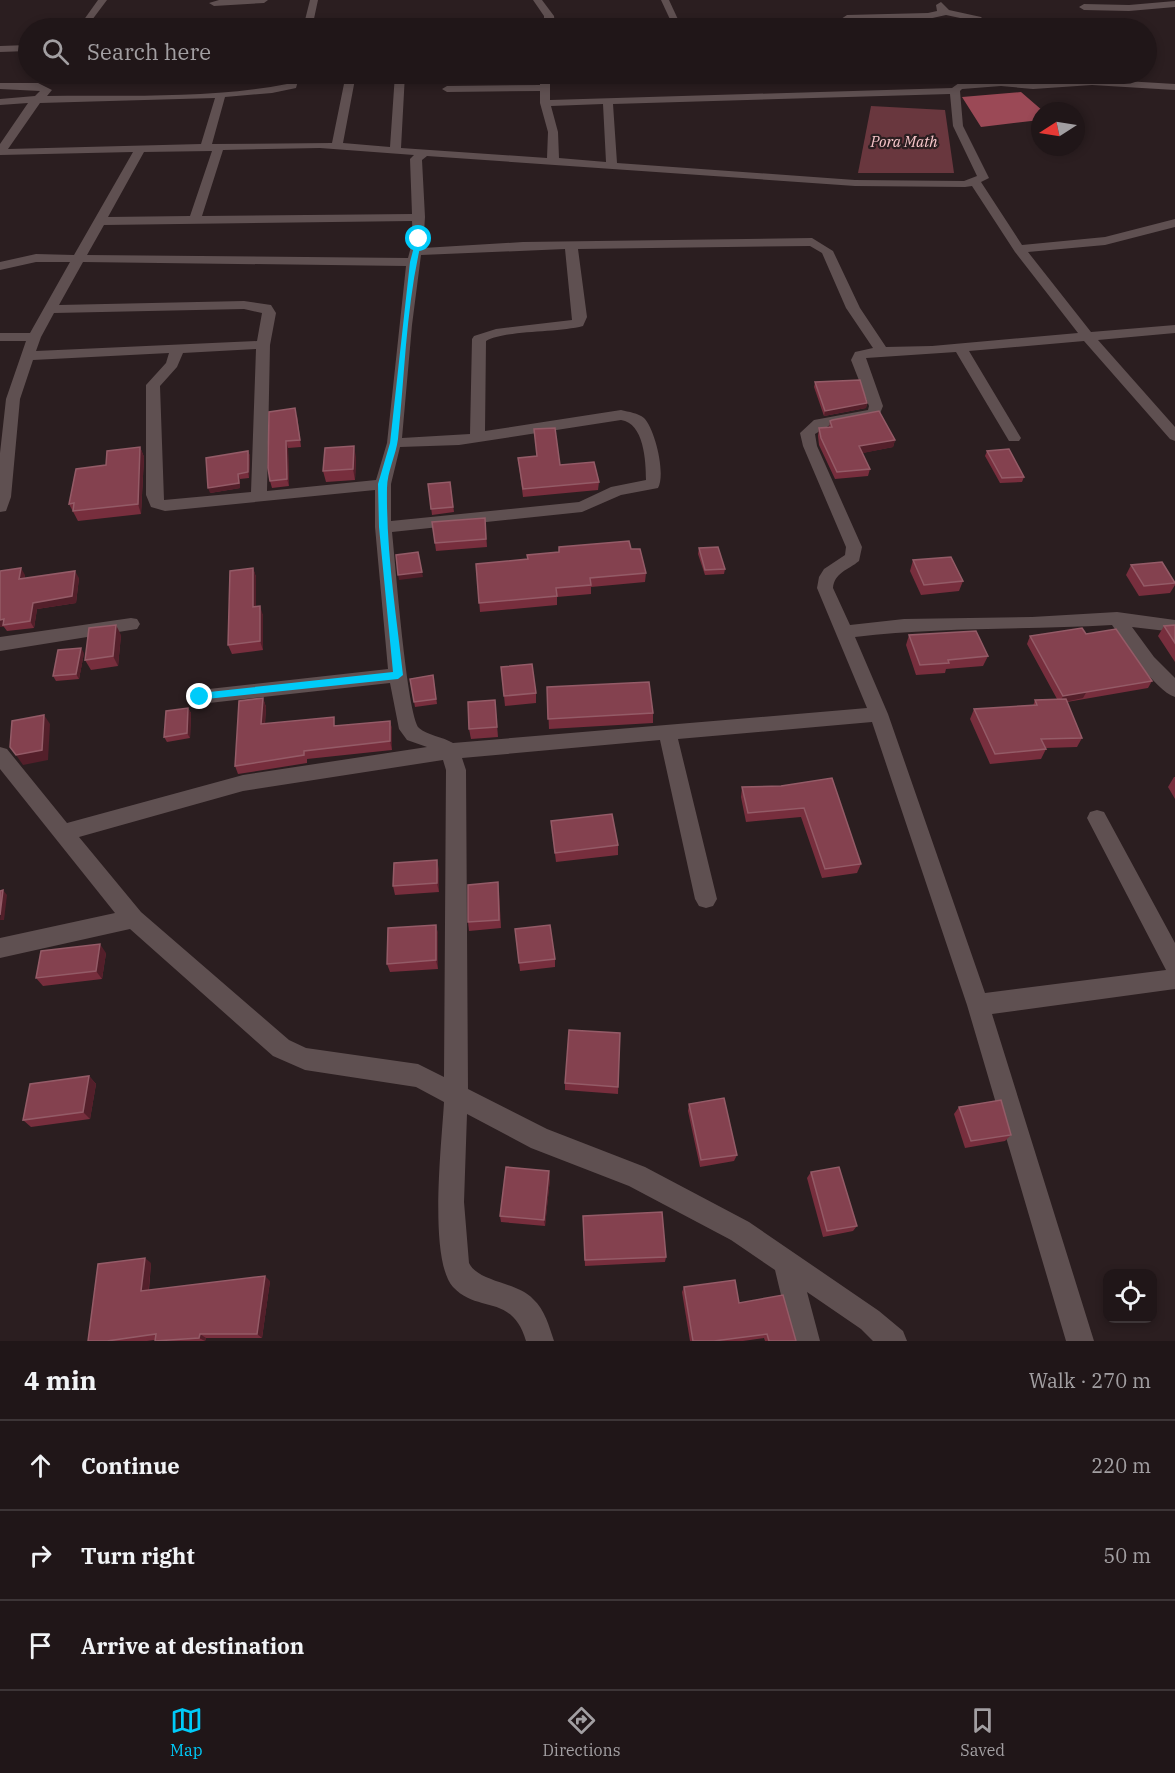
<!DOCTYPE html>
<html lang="en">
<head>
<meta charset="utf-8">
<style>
  :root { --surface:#201618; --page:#281f21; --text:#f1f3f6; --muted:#a29fa2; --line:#3d3537; --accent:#00cbf9 }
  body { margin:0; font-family:"IBM Plex Serif",serif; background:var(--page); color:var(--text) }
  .controls { position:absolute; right:18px; bottom:18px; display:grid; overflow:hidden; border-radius:12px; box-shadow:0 3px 9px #0003 }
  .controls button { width:54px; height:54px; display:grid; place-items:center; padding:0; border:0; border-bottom:2px solid var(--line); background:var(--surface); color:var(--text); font:30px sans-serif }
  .compass { position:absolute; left:1031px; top:102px; width:54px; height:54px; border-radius:50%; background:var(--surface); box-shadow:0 3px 9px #0003; rotate:258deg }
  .stop { position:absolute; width:18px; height:18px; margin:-14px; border:4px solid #00cbf9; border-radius:50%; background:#fff }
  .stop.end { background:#00cbf9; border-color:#fff; box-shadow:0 2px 6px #0008 }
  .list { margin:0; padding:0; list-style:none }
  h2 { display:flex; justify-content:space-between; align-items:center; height:78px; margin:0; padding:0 24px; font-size:26px }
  h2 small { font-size:20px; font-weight:400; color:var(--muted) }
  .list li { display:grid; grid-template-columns:39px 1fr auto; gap:18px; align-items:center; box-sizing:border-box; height:90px; padding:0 24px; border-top:2px solid var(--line) }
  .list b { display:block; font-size:22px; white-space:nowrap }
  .list em { font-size:20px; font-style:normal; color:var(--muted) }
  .icon { flex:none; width:33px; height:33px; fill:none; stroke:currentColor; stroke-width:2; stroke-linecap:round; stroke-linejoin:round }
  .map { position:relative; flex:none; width:1175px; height:1341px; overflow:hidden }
  .search { position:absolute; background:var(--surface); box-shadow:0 3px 9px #0003; left:18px; right:18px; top:18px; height:66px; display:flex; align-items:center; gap:15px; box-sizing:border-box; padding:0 21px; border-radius:33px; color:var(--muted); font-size:22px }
  .sheet { height:348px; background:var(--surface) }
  nav { display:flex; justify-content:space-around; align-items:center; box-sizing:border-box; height:84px; border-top:2px solid var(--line); background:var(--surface); font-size:16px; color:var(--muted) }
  nav a { display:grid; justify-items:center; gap:3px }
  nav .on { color:var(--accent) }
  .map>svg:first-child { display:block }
  .green { fill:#69373e }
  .water { fill:#9b4956 }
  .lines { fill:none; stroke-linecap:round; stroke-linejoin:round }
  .minor { fill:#5f5051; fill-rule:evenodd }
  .wall { fill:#772e3d }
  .shaded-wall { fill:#531f2a }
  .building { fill:#84414f; stroke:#945b67; stroke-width:1.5 }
  .route { fill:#00cbf9 }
  .labels { text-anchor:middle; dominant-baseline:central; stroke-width:4.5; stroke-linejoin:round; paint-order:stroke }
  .far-park-label { font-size:15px; font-style:italic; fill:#f8c7cb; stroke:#2b1e20 }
</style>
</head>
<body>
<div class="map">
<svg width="1175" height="1341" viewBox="0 0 1175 1341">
  <rect width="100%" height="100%" fill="#2b1e20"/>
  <!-- green -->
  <polygon class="green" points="871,106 945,110 954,173 858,173"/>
  <!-- water -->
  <polygon class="water" points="1021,92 1043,111 1040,111 1040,120 981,127 962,97"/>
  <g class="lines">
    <!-- minor -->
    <g class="minor">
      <polygon points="98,0 107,0 86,28 78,28"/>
      <polygon points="219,0 268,0 264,3 214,6 209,3"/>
      <polygon points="310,0 318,0 312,28 303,28"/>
      <polygon points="533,0 542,0 554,16 555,25 552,28 544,28 544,16"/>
      <polygon points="661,0 669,0 682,28 674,28"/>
      <polygon points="1175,1 1175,7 1129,11 1084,10 1079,7 1084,4 1129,5"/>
      <polygon points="941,2 949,10 981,17 991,28 982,28 974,21 946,15 928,19 852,20 848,22 848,28 839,28 838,21 847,15 928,13 937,11 936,5"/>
      <polygon points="415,21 435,28 312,28 317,25"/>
      <polygon points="28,45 28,51 0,52 0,46"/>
      <path d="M 290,74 L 300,74 L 296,88 L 272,93 L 225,97 L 212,144 L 332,143 L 346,74 L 356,74 L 343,143 L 390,147 L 395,74 L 405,74 L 401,148 L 547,158 L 548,132 L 540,103 L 540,91 L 447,92 L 442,89 L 447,86 L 540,85 L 540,74 L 550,74 L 550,100 L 952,88 L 959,83 L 1001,80 L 1033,83 L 1092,79 L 1175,84 L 1175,90 L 1092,85 L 1033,89 L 1001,86 L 962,89 L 960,91 L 963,126 L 989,178 L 981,182 L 1022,245 L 1105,237 L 1175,219 L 1175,227 L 1105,245 L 1028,252 L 1091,332 L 1175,325 L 1175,333 L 1098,340 L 1175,427 L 1175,441 L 1170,439 L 1084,341 L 969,351 L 1021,438 L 1019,441 L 1009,441 L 956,352 L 866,358 L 883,406 L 879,416 L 830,425 L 815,434 L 817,446 L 862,547 L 859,561 C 848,570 834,573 833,588 L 850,625 L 904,619 L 1032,617 L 1117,612 L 1175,620 L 1175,632 L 1132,627 L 1154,657 L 1175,678 L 1175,697 C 1154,690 1125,643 1112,625 C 1027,630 940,627 855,637 L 888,714 L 985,993 L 1166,970 L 1087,818 L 1090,812 L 1097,810 L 1104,812 L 1175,943 L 1175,989 L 992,1014 L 1094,1341 L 1066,1341 L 967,1005 L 872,722 L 678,739 L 717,899 L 713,906 L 706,908 L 699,906 L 695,899 L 660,740 L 462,758 L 466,770 L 468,1089 L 547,1129 L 645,1167 L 749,1222 L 879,1311 L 903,1331 L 907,1341 L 873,1341 L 861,1329 L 807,1292 L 820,1341 L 792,1341 L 775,1270 L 731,1240 L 629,1186 L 531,1148 L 467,1114 L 464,1202 L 469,1263 C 478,1282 517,1282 533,1299 C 545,1310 549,1326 554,1341 L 526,1341 C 512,1293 478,1314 453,1287 C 428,1259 442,1141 444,1102 L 416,1087 L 305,1070 L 273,1056 L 130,929 L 0,958 L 0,938 L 115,913 L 0,769 L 0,747 L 7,749 L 67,823 L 243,775 L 427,747 L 407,740 L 399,729 L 390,683 L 200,704 L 194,702 L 191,697 L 194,692 L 200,690 L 388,669 L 375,527 L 375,490 L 165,511 L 151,507 L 146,495 L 146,385 L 166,363 L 169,353 L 33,360 L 20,399 L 11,497 L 6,511 L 0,512 L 0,453 L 6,399 L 26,341 L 0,341 L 0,333 L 30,333 L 70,262 L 36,262 L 0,270 L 0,262 L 36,254 L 74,255 L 133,152 L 0,155 L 0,144 L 28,103 L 0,105 L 0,99 L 35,96 L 40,91 L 0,89 L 0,83 L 38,83 L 52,90 L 47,96 C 126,95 209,99 287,84 ZM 950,94 L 953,126 L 977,176 L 964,181 L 855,180 L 617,163 L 613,104 ZM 215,98 L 201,144 L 8,149 L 40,103 ZM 603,104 L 606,162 L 559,158 L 558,132 L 551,106 ZM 320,148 L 414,155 L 410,159 L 412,214 L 202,216 L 223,150 ZM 212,151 L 190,216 L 108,217 L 144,152 ZM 427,156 L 855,186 L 965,187 L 972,186 L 1015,252 L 1078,333 L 932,346 L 886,347 L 860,308 L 833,251 L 812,238 L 523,242 L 423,248 L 425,217 L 422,160 ZM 412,221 L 413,239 L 408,258 L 87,255 L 104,225 ZM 810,246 L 822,253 L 846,308 L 873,348 L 855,352 L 851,360 L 869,406 L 868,410 L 814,420 L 800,433 L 803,446 L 846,547 L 845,555 L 824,569 L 819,577 L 817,588 L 867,708 L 453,743 C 443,737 427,735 419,728 C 407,716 395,559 392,532 L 582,512 L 621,495 L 658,488 C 666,474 655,429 644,418 C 638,413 629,412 621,410 L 485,431 L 486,341 C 504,330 557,333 583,326 L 587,317 L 578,249 ZM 565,249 L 572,320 L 496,329 L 474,336 L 472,339 L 470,434 L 402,438 L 412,325 L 421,255 ZM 83,262 L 406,266 L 387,443 L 376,480 L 267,491 L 270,345 L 276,313 L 271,305 L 244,301 L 59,305 ZM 244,309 L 262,313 L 257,341 L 36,351 L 41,337 L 54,313 ZM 256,349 L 251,492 L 164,500 L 160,386 L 177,367 L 183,353 ZM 621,420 C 644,423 646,461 646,480 L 611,487 L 579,502 L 391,521 L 391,484 L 400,447 L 459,445 ZM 443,760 L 446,770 L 444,1077 L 418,1064 L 306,1048 L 289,1040 L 141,912 L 79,837 L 243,791 Z"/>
      <polygon points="131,618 137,619 140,624 137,629 0,651 0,637"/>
    </g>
  </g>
  <!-- wall -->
  <g class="wall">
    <polygon points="815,382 867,403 866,408 824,416 814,387"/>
    <polygon points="297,415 301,447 288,448 289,486 272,488 270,481"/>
    <polygon points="830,421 895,440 893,447 862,453 870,469 868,476 835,479 819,445 818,436 819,428 829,428"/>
    <polygon points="534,429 560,465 599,482 598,490 523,497 518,458 537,456"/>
    <polygon points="140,447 144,457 141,514 78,521 69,504 106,465"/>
    <polygon points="248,451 250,456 249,478 240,479 240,488 210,493"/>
    <polygon points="987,451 1024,477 1022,482 1000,483 985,456"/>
    <polygon points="356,457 355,480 326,482 323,471"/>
    <polygon points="450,482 454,512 432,515 428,484"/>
    <polygon points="485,518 487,547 436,551 432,522"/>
    <polygon points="559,547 631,549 646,573 645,582 591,587 591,594 557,597 557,605 480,612 476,564 528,559 559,552"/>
    <polygon points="699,548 725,569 724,574 705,575 698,554"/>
    <polygon points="913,560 963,581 959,591 921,595 910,571"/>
    <polygon points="1131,565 1175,582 1175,585 1170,593 1139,596 1126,575"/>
    <polygon points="253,568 256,577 256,607 263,615 263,650 232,654 228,645"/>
    <polygon points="0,571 25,575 24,579 79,578 76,603 37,609 34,628 7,631 4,627 0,627"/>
    <polygon points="1175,625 1175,662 1158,636 1164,626"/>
    <polygon points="1086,634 1152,681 1148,688 1067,702 1082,738 1077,747 1046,748 1046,749 1041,759 990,764 970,719 974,709 1033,706 1035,700 1057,699 1027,644 1030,636"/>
    <polygon points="121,635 118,666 91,670 85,660"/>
    <polygon points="909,635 988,656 983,666 946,669 945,673 916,675 906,645"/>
    <polygon points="84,653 79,679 56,681 53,676"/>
    <polygon points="501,667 536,693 536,703 505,706"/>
    <polygon points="433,675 437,704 415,707 410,679"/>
    <polygon points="547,687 653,713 653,723 549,729"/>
    <polygon points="263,698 266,707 265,724 336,725 336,726 390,721 392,729 392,750 307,759 307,763 238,774 235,766"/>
    <polygon points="495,700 498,737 471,739 469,729"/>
    <polygon points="188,708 191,713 190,738 167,742 164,737"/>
    <polygon points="1174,777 1175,777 1175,799 1168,787"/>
    <polygon points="832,778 861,864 857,873 822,878 801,817 746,822 741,797 742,787 781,786"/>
    <polygon points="551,821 618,845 618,855 556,862"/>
    <polygon points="439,869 439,892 395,895 393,886"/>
    <polygon points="499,891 501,928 469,931 468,922"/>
    <polygon points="436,925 438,934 438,969 390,972 387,964"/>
    <polygon points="515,929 555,959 555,967 520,971"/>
    <polygon points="106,953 102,979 43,986 36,978"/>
    <polygon points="620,1033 618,1094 565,1090 565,1083"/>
    <polygon points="89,1076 96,1084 90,1119 31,1127 23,1120"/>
    <polygon points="689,1104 737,1155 734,1161 700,1167 688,1111"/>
    <polygon points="959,1107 1011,1135 1005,1141 965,1148 954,1114"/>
    <polygon points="811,1172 857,1226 853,1231 823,1237 807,1178"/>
    <polygon points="550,1178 545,1226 501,1222 500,1216"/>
    <polygon points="583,1216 666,1257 665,1262 585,1266"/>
    <polygon points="151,1263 149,1290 270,1281 262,1338 206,1338 205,1341 156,1341 155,1340 147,1341 88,1341"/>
    <polygon points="684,1287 739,1303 796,1341 765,1341 764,1338 743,1341 690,1341 682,1292"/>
  </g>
  <!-- shaded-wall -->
  <g class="shaded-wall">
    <polygon points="867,403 866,408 824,416 825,411"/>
    <polygon points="895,440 893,447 858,454 859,446"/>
    <polygon points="286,441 288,448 289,486 287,479"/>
    <polygon points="354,446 356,457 355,480 353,469"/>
    <polygon points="140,447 144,457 141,514 138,504"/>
    <polygon points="248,451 250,456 249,478 248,472"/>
    <polygon points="238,474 240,479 240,488 210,493 208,488"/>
    <polygon points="21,568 25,575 23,586 19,579"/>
    <polygon points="253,568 256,577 256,616 253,607"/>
    <polygon points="75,571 79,578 76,603 37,609 34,628 30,621 33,603"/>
    <polygon points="422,572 423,577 399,580 398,575"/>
    <polygon points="260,606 263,615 263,650 260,641"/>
    <polygon points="4,619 3,625 4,627 0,627 0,620"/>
    <polygon points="116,625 121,635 118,666 113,656"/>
    <polygon points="81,648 84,653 79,679 76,674"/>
    <polygon points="1087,691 1083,698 1060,703 1063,696"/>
    <polygon points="263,698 266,707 264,733 261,724"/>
    <polygon points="188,708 191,713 190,738 187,733"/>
    <polygon points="44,715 50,724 48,760 23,765 16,755"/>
    <polygon points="390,721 392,729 392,750 390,741"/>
    <polygon points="437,860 439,869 439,892 437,883"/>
    <polygon points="3,890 7,895 4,920 0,920"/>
    <polygon points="436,925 438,934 438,969 436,960"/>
    <polygon points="100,944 106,953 102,979 96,971"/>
    <polygon points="89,1076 96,1084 90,1119 83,1112"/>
    <polygon points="549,1171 550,1178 545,1226 544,1220"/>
    <polygon points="145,1258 151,1263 148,1296 141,1291"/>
    <polygon points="265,1276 270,1281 262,1338 257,1334"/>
    <polygon points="200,1334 206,1338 205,1341 199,1338"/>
  </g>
  <!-- building -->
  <g class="building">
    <polygon points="860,380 867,403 825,411 815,382"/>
    <polygon points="295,408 300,440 286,441 287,479 270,481 268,468 269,412"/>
    <polygon points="879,411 895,440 859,446 870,469 837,472 821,438 819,428 832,427 830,421 832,420"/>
    <polygon points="555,428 560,465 594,462 599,482 523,489 518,458 537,456 534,429"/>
    <polygon points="354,446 353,469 323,471 325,448"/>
    <polygon points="140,447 138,504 73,511 74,503 69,504 76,469 106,465 107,451"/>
    <polygon points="1009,449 1024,477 1002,478 987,451"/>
    <polygon points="248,451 248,472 238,474 239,483 208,488 206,458"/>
    <polygon points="450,482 453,507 431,509 428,484"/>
    <polygon points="485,518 486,539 435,543 432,522"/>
    <polygon points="629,541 631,549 640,549 646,573 590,578 591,585 556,588 557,596 479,603 476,564 528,559 527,555 559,552 559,547"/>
    <polygon points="718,547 725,569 705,570 699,548"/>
    <polygon points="418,552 422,572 398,575 396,555"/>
    <polygon points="951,557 963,581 924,585 913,560"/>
    <polygon points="1162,562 1175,583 1144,586 1131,565"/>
    <polygon points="21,568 19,579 75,571 72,596 33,603 30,621 3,625 4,619 0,620 0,571"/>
    <polygon points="253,568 253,607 260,606 260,641 228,645 230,571"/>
    <polygon points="116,625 113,656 85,660 89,628"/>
    <polygon points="1175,625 1175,643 1164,626"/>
    <polygon points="1082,628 1086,634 1116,629 1152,681 1063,696 1030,636"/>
    <polygon points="976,631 988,656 948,660 949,663 920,665 909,635"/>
    <polygon points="81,648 76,674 53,676 58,650"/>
    <polygon points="532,664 536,693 504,696 501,667"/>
    <polygon points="433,675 436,699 414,702 410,679"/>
    <polygon points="649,682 653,713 548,719 547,687"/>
    <polygon points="263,698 261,724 334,717 334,726 390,721 390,741 304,751 304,755 235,766 239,701"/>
    <polygon points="1066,699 1082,738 1041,739 1046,749 995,754 974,709 1037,705 1035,700"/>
    <polygon points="495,700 497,727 469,729 468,702"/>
    <polygon points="188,708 187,733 164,737 166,711"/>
    <polygon points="44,715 42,750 16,755 10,747 12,721"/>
    <polygon points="832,778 861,864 825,869 804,808 748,813 742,787 781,786"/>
    <polygon points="612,814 618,845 555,853 551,821"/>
    <polygon points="437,860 437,883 393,886 394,863"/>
    <polygon points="498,882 499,920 468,922 468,885"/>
    <polygon points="3,890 0,915 0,891"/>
    <polygon points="436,925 436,960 387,964 388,928"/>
    <polygon points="550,925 555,959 519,963 515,929"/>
    <polygon points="100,944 96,971 36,978 41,951"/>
    <polygon points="569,1030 620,1033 618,1087 565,1083"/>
    <polygon points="89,1076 83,1112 23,1120 30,1084"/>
    <polygon points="724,1098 737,1155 701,1160 689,1104"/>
    <polygon points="1001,1100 1011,1135 971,1141 959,1107"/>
    <polygon points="506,1167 549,1171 544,1220 500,1216"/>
    <polygon points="839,1167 857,1226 827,1231 811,1172"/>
    <polygon points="662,1212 666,1257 585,1260 583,1216"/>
    <polygon points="145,1258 141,1291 265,1276 257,1334 200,1334 199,1338 155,1341 156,1334 107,1341 88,1341 98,1264"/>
    <polygon points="735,1280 739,1303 783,1295 796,1341 769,1341 767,1334 714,1341 693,1341 684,1287"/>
  </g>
  <!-- route -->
  <path class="route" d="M 419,237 L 422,239 C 406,304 405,373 398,439 C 396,455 387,472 387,488 C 386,550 396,613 403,675 L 398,679 L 197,700 L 197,694 L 200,693 L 393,672 L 379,527 L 378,484 L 390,443 L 410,262 L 416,239 Z"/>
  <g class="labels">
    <!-- far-park labels -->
    <g class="far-park-label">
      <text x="904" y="141">Pora Math</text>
    </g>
  </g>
</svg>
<div class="controls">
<button><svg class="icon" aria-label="locate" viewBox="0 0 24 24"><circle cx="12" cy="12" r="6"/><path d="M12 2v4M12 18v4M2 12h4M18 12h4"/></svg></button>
</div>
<svg class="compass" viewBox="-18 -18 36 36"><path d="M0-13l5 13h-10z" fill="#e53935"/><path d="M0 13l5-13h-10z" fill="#a29fa2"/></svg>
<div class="stop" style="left:419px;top:239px"></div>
<div class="stop end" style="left:200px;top:697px"></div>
<div class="search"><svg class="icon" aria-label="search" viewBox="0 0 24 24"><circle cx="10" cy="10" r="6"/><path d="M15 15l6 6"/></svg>Search here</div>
</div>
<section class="sheet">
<h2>4 min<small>Walk · 270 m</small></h2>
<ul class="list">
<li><svg class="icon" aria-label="ahead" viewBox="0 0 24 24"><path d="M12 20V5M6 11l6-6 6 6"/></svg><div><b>Continue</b></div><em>220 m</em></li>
<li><svg class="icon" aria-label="right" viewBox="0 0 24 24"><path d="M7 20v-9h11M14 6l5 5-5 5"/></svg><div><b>Turn right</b></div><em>50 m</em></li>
<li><svg class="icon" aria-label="arrive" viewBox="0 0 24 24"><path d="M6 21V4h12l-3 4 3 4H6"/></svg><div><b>Arrive at destination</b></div></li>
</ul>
</section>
<nav>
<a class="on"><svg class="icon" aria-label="map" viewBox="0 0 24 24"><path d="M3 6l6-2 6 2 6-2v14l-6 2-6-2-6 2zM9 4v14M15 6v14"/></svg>Map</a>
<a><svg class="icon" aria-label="directions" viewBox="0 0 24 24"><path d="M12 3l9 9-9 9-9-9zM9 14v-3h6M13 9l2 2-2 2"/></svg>Directions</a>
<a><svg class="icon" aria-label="saved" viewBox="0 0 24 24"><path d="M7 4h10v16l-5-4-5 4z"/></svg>Saved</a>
</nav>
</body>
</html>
